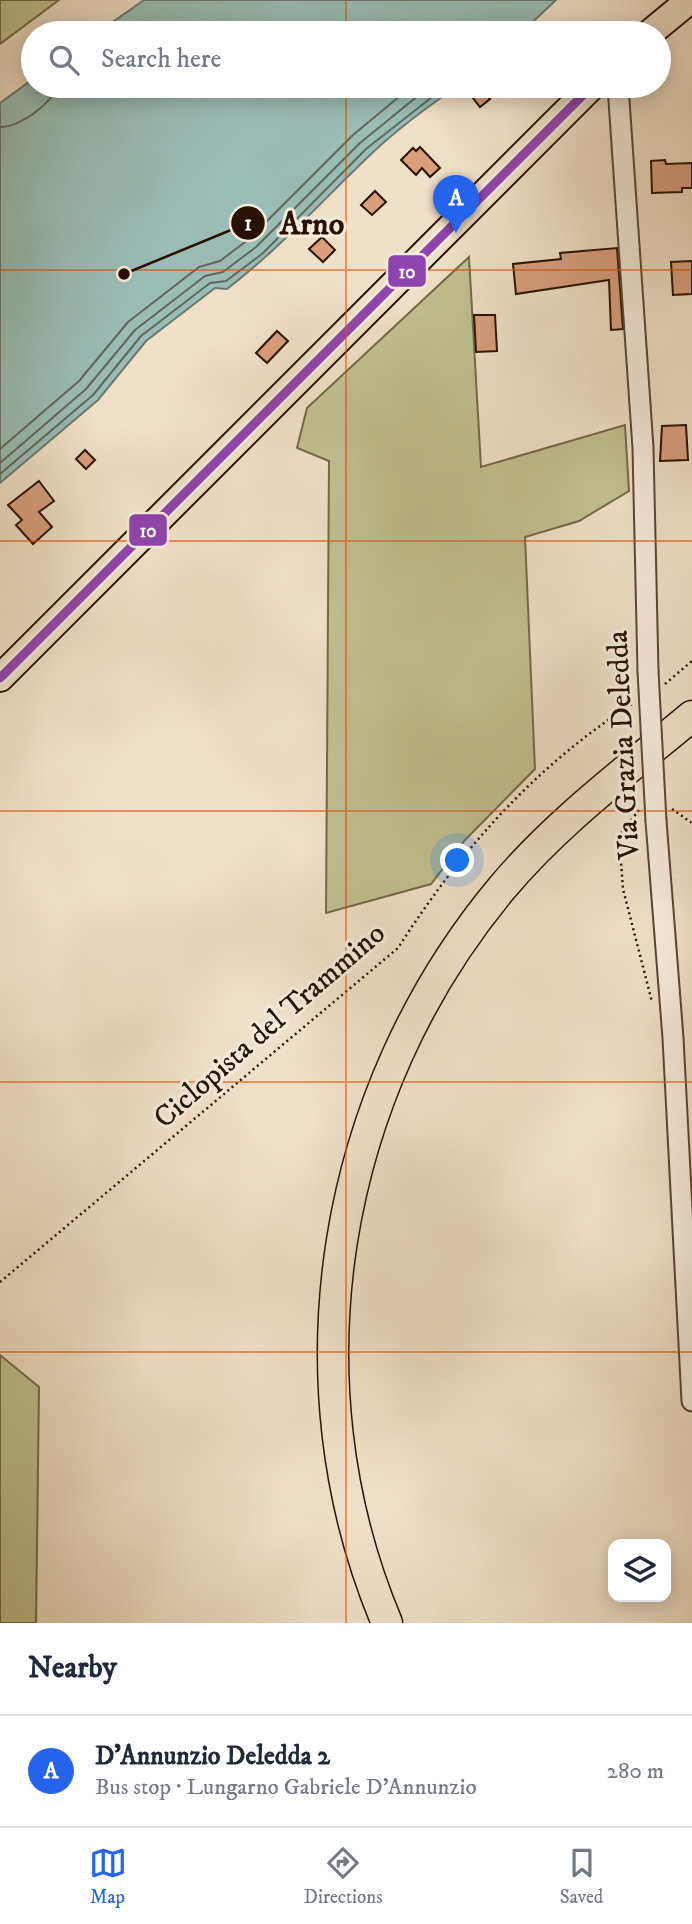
<!DOCTYPE html>
<html lang="en">
<head>
<meta charset="utf-8">
<style>
  :root { --surface:#fff; --page:#f6f6f7; --text:#1f2937; --muted:#747a83; --line:#e0e1e3; --accent:#2563eb }
  body { margin:0; font-family:"IM FELL DW Pica",serif; background:var(--page); color:var(--text) }
  .controls { position:absolute; right:21px; bottom:21px; display:grid; overflow:hidden; border-radius:14px; box-shadow:0 4px 18px #0003 }
  .controls button { width:63px; height:63px; display:grid; place-items:center; padding:0; border:0; border-bottom:2px solid var(--line); background:var(--surface); color:var(--text); font:35px sans-serif }
  .you { position:absolute; left:458px; top:861px; width:24px; height:24px; margin:-18px; border:5px solid #fff; border-radius:50%; background:#1a73e8; box-shadow:0 0 0 10px #1a73e833 }
  .badge { display:grid; place-items:center; width:46px; height:46px; border-radius:50%; background:var(--accent); color:#fff; font-size:23px; font-weight:700 }
  .pin { position:absolute; translate:-50% -58px; filter:drop-shadow(0 2px 4px #0008) }
  .pin::after { content:''; position:absolute; top:37px; width:24px; height:21px; background:inherit; clip-path:polygon(0 0,100% 0,50% 100%) }
  .list { margin:0; padding:0; list-style:none }
  h2 { display:flex; justify-content:space-between; align-items:center; height:91px; margin:0; padding:0 28px; font-size:30px }
  h2 small { font-size:23px; font-weight:400; color:var(--muted) }
  .list li { display:grid; grid-template-columns:46px 1fr auto; gap:21px; align-items:center; box-sizing:border-box; height:112px; padding:0 28px; border-top:2px solid var(--line) }
  .list b { display:block; font-size:26px; white-space:nowrap }
  .list p { margin:0; font-size:23px; white-space:nowrap; color:var(--muted) }
  .list em { font-size:23px; font-style:normal; color:var(--muted) }
  .icon { flex:none; width:38px; height:38px; fill:none; stroke:currentColor; stroke-width:2; stroke-linecap:round; stroke-linejoin:round }
  .map { position:relative; flex:none; width:692px; height:1623px; overflow:hidden }
  .search { position:absolute; background:var(--surface); box-shadow:0 4px 18px #0003; left:21px; right:21px; top:21px; height:77px; display:flex; align-items:center; gap:18px; box-sizing:border-box; padding:0 24px; border-radius:38px; color:var(--muted); font-size:26px }
  .sheet { height:203px; background:var(--surface) }
  nav { display:flex; justify-content:space-around; align-items:center; box-sizing:border-box; height:98px; border-top:2px solid var(--line); background:var(--surface); font-size:19px; color:var(--muted) }
  nav a { display:grid; justify-items:center; gap:4px }
  nav .on { color:var(--accent) }
  .map>svg:first-child { display:block }
  .green { fill:#c0c091; stroke:#746849; stroke-width:2 }
  .water { fill:#9abdb6; stroke:#6c786e; stroke-width:2 }
  .lines { fill:none; stroke-linecap:round; stroke-linejoin:round }
  .shore { stroke:#61675c; stroke-width:2 }
  .building { fill:#d99f7d; stroke:#281101; stroke-width:2 }
  .minor-casing { stroke:#5a4532; stroke-width:23 }
  .major-casing { stroke:#281101; stroke-width:30 }
  .highway-casing { stroke:#281101; stroke-width:33 }
  .path { stroke:#281101; stroke-width:2.5; stroke-dasharray:2 3.5; stroke-linecap:butt }
  .minor { stroke:#f5ebdb; stroke-width:19 }
  .major { stroke:#f0e0c7; stroke-width:26 }
  .highway { stroke:#f0e0c7; stroke-width:30 }
  .minor-bridge-casing { stroke:#5a4532; stroke-width:23; stroke-linecap:butt }
  .minor-bridge { stroke:#f5ebdb; stroke-width:19 }
  .bus-1-casing { stroke:#f5ebdb; stroke-width:14 }
  .bus-1 { stroke:#8e44ad; stroke-width:9 }
  .grid { fill:none; stroke:#d5520b; stroke-width:2; stroke-opacity:0.55 }
  .labels { text-anchor:middle; dominant-baseline:central; stroke-width:6; stroke-linejoin:round; paint-order:stroke }
  .street-label { font-size:30px; fill:#281101; stroke:#f5ebdb }
  .leader { fill:none; stroke:#281101; stroke-width:2.5 }
  .callout-dot { fill:#281101; stroke:#f5ebdb; stroke-width:2.5 }
  .mark-label { font-size:21px; text-anchor:middle; font-weight:bold; fill:#fff }
  .callout-label { font-size:32px; text-anchor:middle; font-weight:bold; fill:#281101; stroke:#f5ebdb; stroke-width:6; stroke-linejoin:round; paint-order:stroke }
  .line-badge { stroke:#f5ebdb; stroke-width:2.5 }
  .badge-label { font-size:19px; text-anchor:middle; font-weight:bold; fill:#fff }
</style>
</head>
<body>
<div class="map">
<svg width="692" height="1623" viewBox="0 0 692 1623">
  <rect width="100%" height="100%" fill="#f0e0c7"/>
  <filter id="stains"><feTurbulence type="fractalNoise" baseFrequency=".00286" numOctaves="4"/><feColorMatrix values="0 0 0 0 .2 0 0 0 0 .09 0 0 0 0 .02 0 0 0 .5 -.17"/></filter>
  <radialGradient id="worn" r=".72"><stop offset=".6" stop-color="#630" stop-opacity="0"/><stop offset="1" stop-color="#630" stop-opacity=".3"/></radialGradient>
  <!-- green -->
  <g class="green">
    <polygon points="0,0 59,0 0,44"/>
    <polygon points="469,257 481,467 625,425 629,491 579,521 525,537 535,769 465,840 431,884 326,913 329,461 297,448 307,408"/>
    <polygon points="0,1355 39,1387 36,1623 0,1623"/>
  </g>
  <!-- water -->
  <g class="water">
    <polygon points="144,0 556,0 521,33 97,33"/>
    <path d="M 33,79 L 33,86 L 458,86 C 427,107 396,130 369,156 C 322,201 279,249 227,289 L 215,288 L 146,341 L 98,400 L 0,483 L 0,103 Z"/>
  </g>
  <g class="lines">
    <!-- shore -->
    <g class="shore">
      <path d="M 0,127 C 20,127 51,104 58,86"/>
      <polyline points="0,449 79,381 128,322 199,267 220,261 249,239 353,135 412,86"/>
      <polyline points="0,463 86,389 135,330 205,276 223,272 256,247 360,143 430,86"/>
      <polyline points="0,474 93,395 141,336 210,283 226,281 262,254 366,149 446,86"/>
    </g>
  </g>
  <!-- building -->
  <g class="building">
    <polygon points="479,86 490,99 480,107 469,93"/>
    <polygon points="420,147 440,168 430,177 422,168 416,175 401,160 413,148 416,151"/>
    <polygon points="665,160 666,164 692,163 692,188 682,188 682,192 652,193 651,161"/>
    <polygon points="375,191 386,202 372,215 361,205"/>
    <polygon points="322,237 335,250 323,262 309,249"/>
    <polygon points="617,248 623,329 611,330 609,280 516,294 513,264 561,259 560,253"/>
    <polygon points="692,261 692,294 673,295 671,262"/>
    <polygon points="474,315 495,315 497,351 476,352"/>
    <polygon points="277,331 288,341 267,363 256,353"/>
    <polygon points="686,425 688,460 660,461 662,426"/>
    <polygon points="85,450 95,460 86,469 76,459"/>
    <polygon points="39,481 54,501 39,512 52,527 33,544 16,525 22,520 8,505"/>
  </g>
  <g class="lines">
    <!-- minor casing -->
    <g class="minor-casing">
      <g id="minor">
        <polyline points="618,86 643,448 648,671"/>
        <polyline points="656,821 673,1038 692,1401"/>
      </g>
    </g>
    <!-- major casing -->
    <g class="major-casing">
      <g id="major">
        <polyline points="650,33 690,0"/>
        <polyline points="0,678 592,86"/>
      </g>
    </g>
    <!-- highway casing -->
    <g class="highway-casing">
      <path id="highway" d="M 387,1623 C 284,1379 332,1092 501,889 C 556,823 626,771 692,716"/>
    </g>
    <!-- path -->
    <g class="path">
      <polyline points="665,684 692,661"/>
      <polyline points="672,809 692,823"/>
      <polyline points="639,810 619,836 623,889 652,1002"/>
      <path d="M 0,1282 L 398,948 C 460,851 534,767 632,704"/>
    </g>
    <!-- minor -->
    <use href="#minor" class="minor"/>
    <!-- major -->
    <use href="#major" class="major"/>
    <!-- highway -->
    <use href="#highway" class="highway"/>
    <!-- minor-bridge casing -->
    <g class="minor-bridge-casing">
      <polyline id="minor-bridge" points="648,671 656,821"/>
    </g>
    <!-- minor-bridge -->
    <use href="#minor-bridge" class="minor-bridge"/>
    <!-- bus-1 casing -->
    <g class="bus-1-casing">
      <polyline id="bus-1" points="0,678 592,86"/>
    </g>
    <!-- bus-1 -->
    <use href="#bus-1" class="bus-1"/>
  </g>
  <!-- grid -->
  <path class="grid" d="M 346,0 L 346,33M 346,86 L 346,1623M 0,270 L 692,270M 0,541 L 692,541M 0,811 L 692,811M 0,1082 L 692,1082M 0,1352 L 692,1352"/>
  <g class="labels">
    <!-- street labels -->
    <g class="street-label">
      <text transform="translate(624 745) rotate(-93)">Via Grazia Deledda</text>
      <text transform="translate(270 1026) rotate(-41)">Ciclopista del Trammino</text>
    </g>
  </g>
  <!-- callouts -->
  <path class="leader" d="M124 274L248 223"/>
  <g class="callout-dot">
    <circle cx="124" cy="274" r="7"/>
    <circle cx="248" cy="223" r="18"/>
  </g>
  <g class="mark-label">
    <text x="248" y="230">1</text>
  </g>
  <g class="callout-label">
    <text x="312" y="234">Arno</text>
  </g>
  <g class="line-badge">
    <rect x="387" y="254" width="40" height="34" rx="7" fill="#8e44ad"/>
    <rect x="128" y="513" width="40" height="34" rx="7" fill="#8e44ad"/>
  </g>
  <g class="badge-label">
    <text x="407" y="278">10</text>
    <text x="148" y="537">10</text>
  </g>
  <rect width="100%" height="100%" filter="url(#stains)"/>
  <rect width="100%" height="100%" fill="url(#worn)"/>
</svg>
<div class="controls">
<button><svg class="icon" aria-label="layers" viewBox="0 0 24 24"><path d="M12 4l9 5-9 5-9-5zM3 14l9 5 9-5"/></svg></button>
</div>
<div class="you"></div>
<div class="pin badge" style="left:456px;top:233px">A</div>
<div class="search"><svg class="icon" aria-label="search" viewBox="0 0 24 24"><circle cx="10" cy="10" r="6"/><path d="M15 15l6 6"/></svg>Search here</div>
</div>
<section class="sheet">
<h2>Nearby<small></small></h2>
<ul class="list">
<li><span class="badge">A</span><div><b>D'Annunzio Deledda 2</b><p>Bus stop · Lungarno Gabriele D'Annunzio</p></div><em>280 m</em></li>
</ul>
</section>
<nav>
<a class="on"><svg class="icon" aria-label="map" viewBox="0 0 24 24"><path d="M3 6l6-2 6 2 6-2v14l-6 2-6-2-6 2zM9 4v14M15 6v14"/></svg>Map</a>
<a><svg class="icon" aria-label="directions" viewBox="0 0 24 24"><path d="M12 3l9 9-9 9-9-9zM9 14v-3h6M13 9l2 2-2 2"/></svg>Directions</a>
<a><svg class="icon" aria-label="saved" viewBox="0 0 24 24"><path d="M7 4h10v16l-5-4-5 4z"/></svg>Saved</a>
</nav>
</body>
</html>
